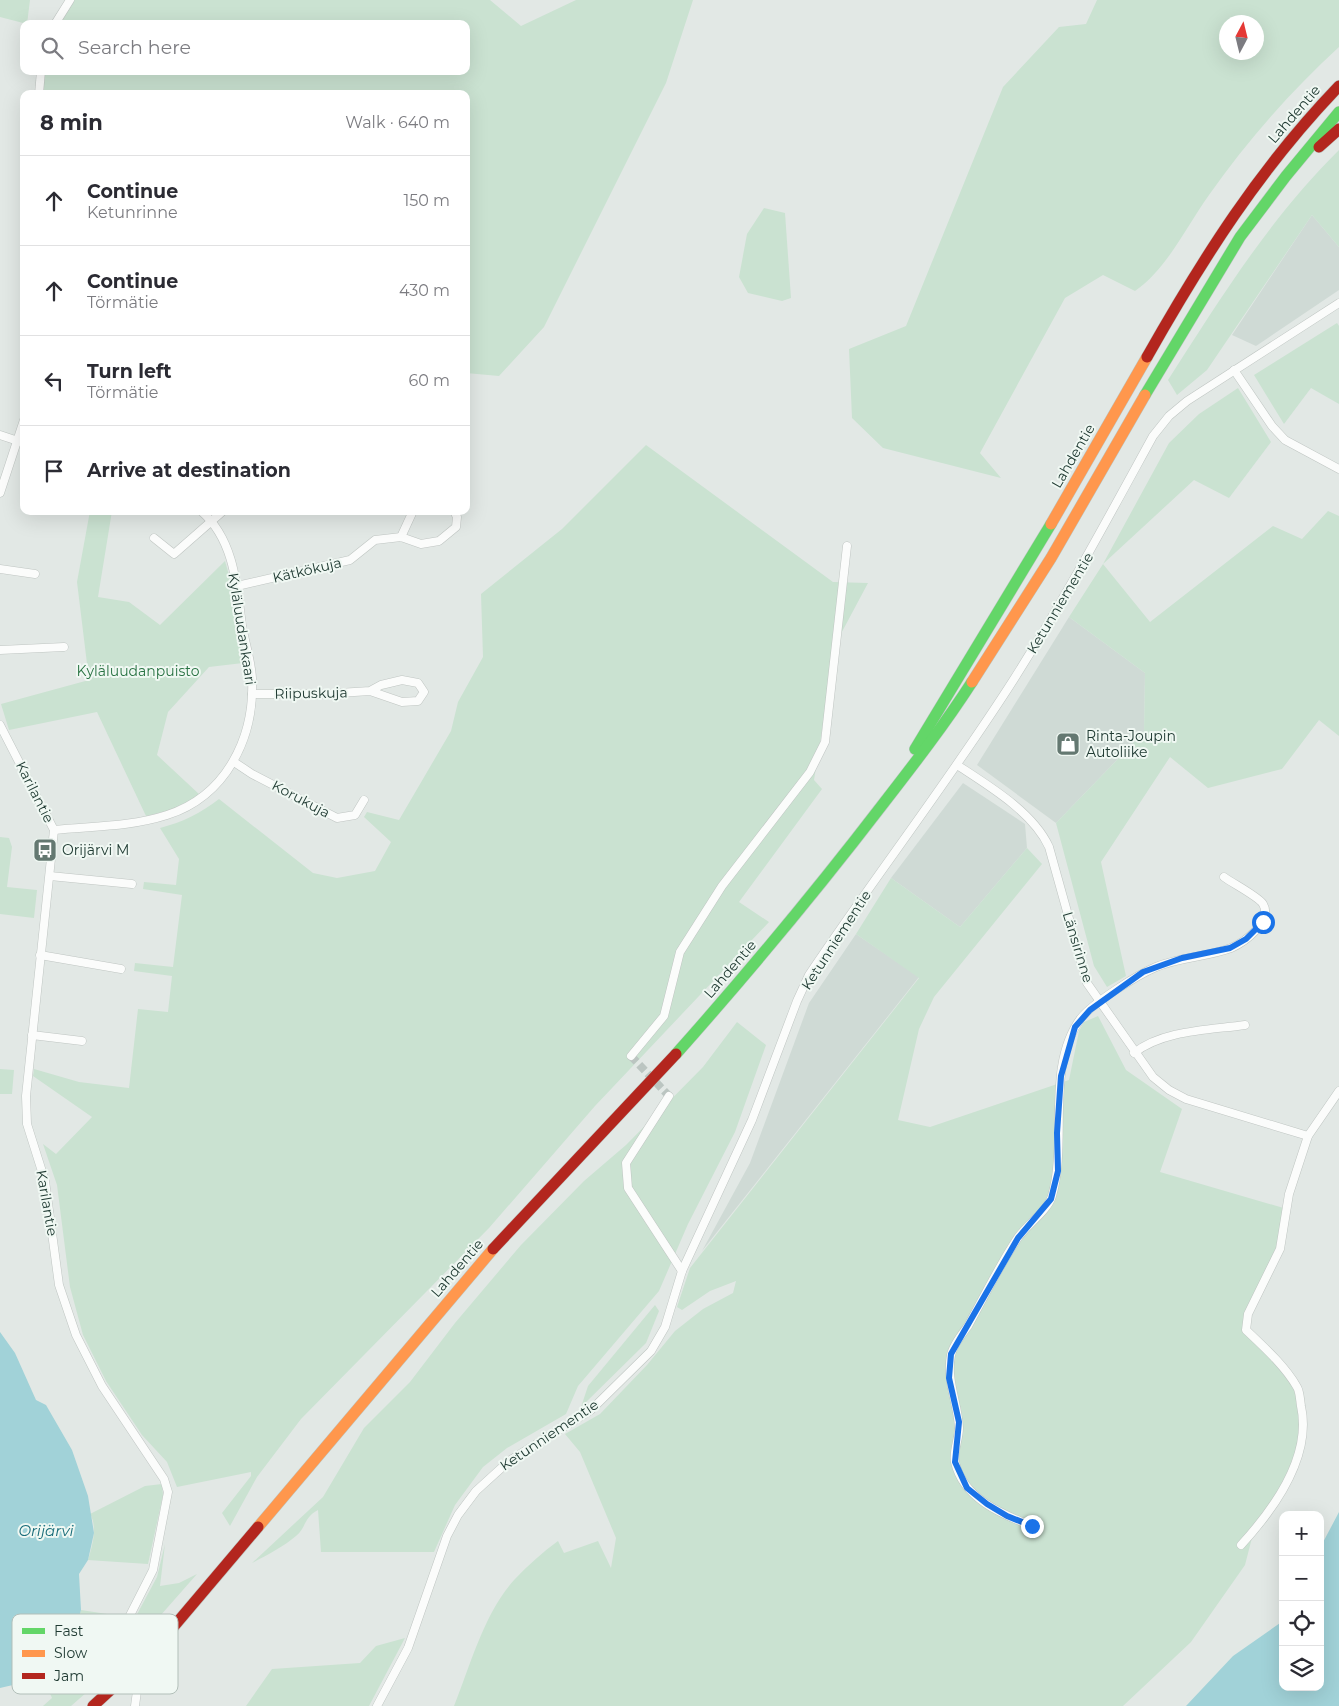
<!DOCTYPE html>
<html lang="en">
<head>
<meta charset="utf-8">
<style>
  :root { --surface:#fff; --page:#f7f7f7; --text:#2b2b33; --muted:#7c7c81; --line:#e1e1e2 }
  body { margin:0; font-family:Montserrat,sans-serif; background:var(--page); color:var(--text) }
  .controls { position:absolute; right:15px; bottom:15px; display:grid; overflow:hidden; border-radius:10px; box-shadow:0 5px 20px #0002 }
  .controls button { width:45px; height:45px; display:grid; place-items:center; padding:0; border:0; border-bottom:1px solid var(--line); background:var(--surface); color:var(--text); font:25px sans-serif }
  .compass { position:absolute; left:1219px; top:15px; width:45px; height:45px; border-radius:50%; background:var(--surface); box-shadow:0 5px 20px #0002; rotate:7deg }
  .stop { position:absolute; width:15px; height:15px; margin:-11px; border:4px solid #1a73e8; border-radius:50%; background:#fff }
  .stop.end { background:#1a73e8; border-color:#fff; box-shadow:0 1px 5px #0008 }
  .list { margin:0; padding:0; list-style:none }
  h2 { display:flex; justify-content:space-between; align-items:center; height:65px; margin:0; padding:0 20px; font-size:21px }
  h2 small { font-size:16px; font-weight:400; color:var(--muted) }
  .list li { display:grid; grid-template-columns:32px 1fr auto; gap:15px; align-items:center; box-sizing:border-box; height:90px; padding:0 20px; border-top:1px solid var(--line) }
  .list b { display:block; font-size:19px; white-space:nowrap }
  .list p { margin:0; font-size:16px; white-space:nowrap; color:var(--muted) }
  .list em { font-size:16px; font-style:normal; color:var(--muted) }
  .icon { flex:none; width:28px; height:28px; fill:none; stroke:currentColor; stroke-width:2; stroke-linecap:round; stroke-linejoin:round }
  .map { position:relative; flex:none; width:1339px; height:1706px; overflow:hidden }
  .search { position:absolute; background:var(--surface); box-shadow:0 5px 20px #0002; left:20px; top:20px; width:450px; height:55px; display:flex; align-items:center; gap:12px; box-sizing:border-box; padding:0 18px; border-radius:10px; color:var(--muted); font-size:19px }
  .panel { position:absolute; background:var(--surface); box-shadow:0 5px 20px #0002; left:20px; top:90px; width:450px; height:425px; border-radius:10px }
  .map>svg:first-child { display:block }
  .built { fill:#cfdad5 }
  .green { fill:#cae2d1; fill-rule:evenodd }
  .water { fill:#a1d2d8 }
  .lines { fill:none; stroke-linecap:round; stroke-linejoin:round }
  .street-tunnel { stroke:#bbc5c1; stroke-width:8; stroke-dasharray:8 4; stroke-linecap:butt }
  .street-casing { stroke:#bfc5c2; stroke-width:9 }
  .fast-casing { stroke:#bbc5c1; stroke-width:12 }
  .slow-casing { stroke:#bbc5c1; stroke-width:12 }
  .jam-casing { stroke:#bbc5c1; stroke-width:12 }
  .street { stroke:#fbfcfb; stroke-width:8 }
  .fast { stroke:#63d668; stroke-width:11 }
  .slow { stroke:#ff974d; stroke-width:11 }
  .jam { stroke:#b3261e; stroke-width:11 }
  .route { stroke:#1a73e8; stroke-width:6 }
  .labels { text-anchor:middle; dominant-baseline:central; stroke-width:4; stroke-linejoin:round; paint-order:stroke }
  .street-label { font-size:14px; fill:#203b33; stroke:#f0f8f3 }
  .park-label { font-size:14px; fill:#297343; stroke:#f0f8f3 }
  .poi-label { font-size:14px; fill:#203b33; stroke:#f0f8f3; text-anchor:start }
  .water-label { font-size:15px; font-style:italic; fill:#186c79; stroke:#f0f8f3 }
  .key { fill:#f0f8f3; stroke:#b2bfb9; stroke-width:1 }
  .key-label { font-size:14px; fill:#203b33 }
</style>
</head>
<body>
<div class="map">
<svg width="1339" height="1706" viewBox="0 0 1339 1706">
  <rect width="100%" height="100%" fill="#e2e8e5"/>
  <!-- built -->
  <g class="built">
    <polygon points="1312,215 1339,247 1339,290 1256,346 1232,335"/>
    <polygon points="1069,617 1145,673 1144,732 1056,823 977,765"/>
    <polygon points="963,783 1025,824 1027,848 960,927 891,878"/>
    <polygon points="856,934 919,977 702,1251 750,1163 809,1003"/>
  </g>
  <!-- green -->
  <g class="green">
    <polygon points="0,0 30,0 27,24 0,17"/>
    <polygon points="70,0 490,0 521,26 576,0 693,0 666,83 544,327 499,376 466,373 466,94 39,94 41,71 466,71 466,24 55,24"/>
    <path d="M 1097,0 L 1339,0 L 1339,47 C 1291,91 1246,142 1209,195 C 1186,227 1167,269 1135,291 L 1103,275 L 1065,298 L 980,453 L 1001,478 L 883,448 L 852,418 L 849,349 L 906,326 L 1003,87 L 1059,27 L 1086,24 ZM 1226,22 L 1256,22 L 1256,52 L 1226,52 Z"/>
    <path d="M 1339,150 L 1339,247 L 1312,215 L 1207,370 L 1177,395 L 1168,380 C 1220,299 1270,218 1339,150 Z"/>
    <polygon points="764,208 785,213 791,298 782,301 748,293 739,277 747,234"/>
    <polygon points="1337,323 1339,326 1339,404 1311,388 1284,424 1254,375"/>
    <polygon points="1238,388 1271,442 1229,498 1194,480 1103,564 1150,622 1273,526 1302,539 1328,511 1339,516 1339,736 1319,720 1282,769 1208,788 1170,757 1101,862 1126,976 1107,987 1094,966 1056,823 1144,732 1145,673 1069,617 1103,564 1169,443 1199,414"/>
    <path d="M 646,445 L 833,582 L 868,583 L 836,643 L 814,780 L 822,789 L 739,902 L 769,922 L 595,1106 L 489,1228 L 301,1419 L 257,1477 L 230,1526 L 222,1513 L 251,1476 L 251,1472 L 177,1487 L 167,1462 L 142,1435 L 106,1381 L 83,1335 L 70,1287 L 57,1185 L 43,1144 L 56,1154 L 92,1117 L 33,1076 L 34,1069 L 79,1082 L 129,1088 L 138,1009 L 168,1012 L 172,976 L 134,971 L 135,963 L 173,967 L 182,895 L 143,889 L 144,882 L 176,885 L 179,859 L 160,828 C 183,822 201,813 219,799 L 313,873 L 337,878 L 375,871 L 391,842 L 364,817 L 367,812 L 399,820 L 451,731 L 458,702 L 483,657 L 481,594 L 562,529 Z"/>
    <polygon points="90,511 112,511 98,597 129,602 160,625 225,561 231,582 243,663 209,667 168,712 157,755 200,795 171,810 146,816 97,712 9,730 1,704 89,680 77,582"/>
    <polygon points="0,837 9,838 12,847 7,887 37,890 34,918 0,914"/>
    <path d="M 1027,848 L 1042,864 L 934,997 L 919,1029 L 898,1120 L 930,1127 L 1069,1080 L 1079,1031 L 1084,1022 L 1098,1016 L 1126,1070 L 1182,1109 L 1160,1172 L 1287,1209 L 1281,1242 L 1248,1314 L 1246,1330 L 1297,1388 L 1305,1423 L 1298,1461 L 1254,1530 L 1245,1565 L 1191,1642 L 1123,1706 L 454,1706 C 471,1664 484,1613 515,1579 C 528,1565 543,1552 558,1541 L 564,1553 L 598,1541 L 611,1568 L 616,1538 L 580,1452 L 565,1434 L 600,1414 L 647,1365 L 675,1331 L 703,1309 L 733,1293 L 736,1281 L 710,1291 L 682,1310 L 677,1307 L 690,1268 L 919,978 L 856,934 L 891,878 L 960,927 Z"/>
    <path d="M 737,1022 L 766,1045 L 735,1132 L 688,1224 L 659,1291 L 578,1386 L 566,1414 L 507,1448 L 483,1467 L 455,1505 L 434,1552 L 321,1552 L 318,1510 C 304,1517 306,1528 296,1536 C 283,1547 267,1555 252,1563 L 323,1497 L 364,1428 L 410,1382 L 455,1323 L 521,1245 L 584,1181 L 626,1145 L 703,1067 Z"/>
    <polygon points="0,1069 14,1070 12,1094 0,1094"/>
    <polygon points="655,1305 659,1311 646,1343 581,1407 588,1386"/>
    <path d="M 162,1484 L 163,1495 L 148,1564 L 88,1560 C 92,1547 98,1527 90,1514 L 145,1486 Z"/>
    <polygon points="165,1544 160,1586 179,1583 197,1574 130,1650 127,1633 157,1577"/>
    <path d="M 81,1610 L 120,1616 L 110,1649 L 112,1670 L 71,1706 L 43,1706 L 52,1698 L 43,1678 C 56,1667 70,1654 74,1637 C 77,1626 76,1622 81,1610 Z"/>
    <polygon points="405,1638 369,1706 246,1706 272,1669 360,1663 376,1646"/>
  </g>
  <!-- water -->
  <g class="water">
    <polygon points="0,1332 15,1353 36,1400 46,1405 72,1450 88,1496 94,1533 88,1560 79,1574 81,1610 69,1651 55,1669 43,1678 0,1688"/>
    <polygon points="1339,1512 1339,1706 1186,1706 1233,1656 1283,1621 1283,1687 1320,1687 1320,1548"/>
  </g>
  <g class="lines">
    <!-- street-tunnel -->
    <polyline class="street-tunnel" points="631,1056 669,1096"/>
    <!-- street casing -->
    <g class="street-casing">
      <g id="street">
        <polyline points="55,24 70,0"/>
        <polyline points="39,94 41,71"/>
        <polyline points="1234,370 1272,426 1285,440 1339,469"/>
        <polyline points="0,435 24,443"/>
        <polyline points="0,493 24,420"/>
        <polyline points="401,537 413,511"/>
        <polyline points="154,538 174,554 223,511"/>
        <polyline points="0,569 35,574"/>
        <polyline points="237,586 350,560 375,540 401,537 421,544 439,541 456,527 457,517 454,511"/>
        <polyline points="0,650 64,647"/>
        <polyline points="252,694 323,694 370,691 381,685 402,680 418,683 424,692 418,701 402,702 370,691"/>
        <polyline points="0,725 54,830 26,1096 27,1124 45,1181 59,1285 76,1335 102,1386 164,1479 168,1492 153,1570 121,1633 120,1644 124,1659"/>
        <polyline points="234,762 252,774 337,818 355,815 364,800"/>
        <path d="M 957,765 C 989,786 1033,812 1049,847 L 1087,983 L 1153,1077 L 1169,1090 L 1186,1099 L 1308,1136"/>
        <path d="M 54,830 C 92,826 130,827 167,815 C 226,796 255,738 252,678 C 251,660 245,643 242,626 C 237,586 234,539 201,511"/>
        <polyline points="50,876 132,884"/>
        <polyline points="40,955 121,969"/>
        <polyline points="32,1035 82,1041"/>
        <path d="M 1134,1053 C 1163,1030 1210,1030 1245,1025"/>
        <polyline points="631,1056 664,1016 680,952 722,886 810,772 825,742 847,546"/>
        <polyline points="669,1096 626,1163 628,1188 682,1271"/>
        <path d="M 1032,1526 C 1001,1514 963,1498 955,1462 C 953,1451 959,1439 959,1428 C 958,1403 946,1381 951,1355 C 953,1345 962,1334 968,1326 C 984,1297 999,1266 1017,1239 C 1026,1225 1047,1212 1052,1196 C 1068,1142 1045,1066 1081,1018 C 1093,1003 1137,975 1156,967 C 1180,957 1207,957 1231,948 C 1245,942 1273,921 1263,904 C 1259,897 1232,883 1224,877"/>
        <path d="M 1241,1545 C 1274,1509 1312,1456 1301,1406 C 1300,1400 1300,1392 1297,1387 C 1285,1366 1264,1347 1246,1330 L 1248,1314 L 1280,1249 L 1289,1194 L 1308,1136 L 1339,1091"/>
        <polyline points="135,1678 137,1691 135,1706"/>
        <path d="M 377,1706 L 408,1648 L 447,1536 L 458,1515 L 476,1491 L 509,1461 L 591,1410 L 651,1351 L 665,1327 L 682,1271 L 752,1120 L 797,1001 L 809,975 C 876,875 949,781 1014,679 C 1064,600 1108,518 1153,436 L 1169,416 L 1187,401 L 1339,303"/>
      </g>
    </g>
    <!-- fast casing -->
    <g class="fast-casing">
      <g id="fast">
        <polyline points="1145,395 1240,237 1286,176 1339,112"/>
        <polyline points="915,749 1051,524"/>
        <path d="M 676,1054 C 748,973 817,890 883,804 C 914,764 945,724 972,682"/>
      </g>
    </g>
    <!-- slow casing -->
    <g class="slow-casing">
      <g id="slow">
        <polyline points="1051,524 1147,357"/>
        <polyline points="972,682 1051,558 1145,395"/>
        <polyline points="258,1527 493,1249"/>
      </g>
    </g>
    <!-- jam casing -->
    <g class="jam-casing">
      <g id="jam">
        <polyline points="1319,147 1339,129"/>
        <path d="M 1147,357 C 1203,258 1260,168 1339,86"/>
        <polyline points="493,1249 676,1054"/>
        <polyline points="93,1706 153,1651 258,1527"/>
      </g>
    </g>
    <!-- street -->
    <use href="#street" class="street"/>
    <!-- fast -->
    <use href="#fast" class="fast"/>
    <!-- slow -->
    <use href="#slow" class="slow"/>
    <!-- jam -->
    <use href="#jam" class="jam"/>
  </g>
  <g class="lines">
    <!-- route -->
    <polyline class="route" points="1032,1526 1007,1516 987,1504 967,1488 955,1462 959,1422 949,1378 951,1354 1018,1238 1051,1199 1058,1171 1057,1133 1061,1076 1075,1027 1090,1010 1143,972 1182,958 1230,948 1246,939 1263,922"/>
  </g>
  <!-- icons -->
  <defs>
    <g id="shop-square" transform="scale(1.25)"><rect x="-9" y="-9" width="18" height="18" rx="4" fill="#647871" stroke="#f0f8f3"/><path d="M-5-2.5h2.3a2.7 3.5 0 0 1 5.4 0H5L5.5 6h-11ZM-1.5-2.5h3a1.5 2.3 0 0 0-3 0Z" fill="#fff"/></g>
    <g id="bus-square" transform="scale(1.25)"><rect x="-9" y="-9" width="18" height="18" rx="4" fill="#647871" stroke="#f0f8f3"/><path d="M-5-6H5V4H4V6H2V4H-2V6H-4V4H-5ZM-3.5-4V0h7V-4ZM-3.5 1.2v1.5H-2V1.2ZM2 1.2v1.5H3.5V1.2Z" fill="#fff"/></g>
  </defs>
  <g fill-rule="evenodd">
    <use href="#shop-square" x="1068" y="744"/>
    <use href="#bus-square" x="45" y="850"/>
  </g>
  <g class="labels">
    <!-- street labels -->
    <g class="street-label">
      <text transform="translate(1294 114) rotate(-49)">Lahdentie</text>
      <text transform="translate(1073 456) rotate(-60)">Lahdentie</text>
      <text transform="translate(307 570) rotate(-13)">Kätkökuja</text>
      <text transform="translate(1060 603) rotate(-59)">Ketunniementie</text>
      <text transform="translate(242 629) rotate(81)">Kyläluudankaari</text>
      <text transform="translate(311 693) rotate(-1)">Riipuskuja</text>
      <text transform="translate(35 792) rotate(63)">Karilantie</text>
      <text transform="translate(301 799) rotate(28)">Korukuja</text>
      <text transform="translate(836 940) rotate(-57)">Ketunniementie</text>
      <text transform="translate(1078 947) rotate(73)">Länsirinne</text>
      <text transform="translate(730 969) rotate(-49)">Lahdentie</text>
      <text transform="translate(47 1203) rotate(80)">Karilantie</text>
      <text transform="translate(457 1268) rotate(-49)">Lahdentie</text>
      <text transform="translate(549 1435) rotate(-34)">Ketunniementie</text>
    </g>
    <!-- park labels -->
    <g class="park-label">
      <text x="138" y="671">Kyläluudanpuisto</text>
    </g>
    <!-- poi labels -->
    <g class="poi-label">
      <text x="1086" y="736">Rinta-Joupin<tspan x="1086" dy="16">Autoliike</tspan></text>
      <text x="62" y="850">Orijärvi M</text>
    </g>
    <!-- water labels -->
    <g class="water-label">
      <text x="46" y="1530">Orijärvi</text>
    </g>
  </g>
  <!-- legend -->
  <rect x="12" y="1614" width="166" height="80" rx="8" class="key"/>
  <rect x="22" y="1628" width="23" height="6" fill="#63d668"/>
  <rect x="22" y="1650" width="23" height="7" fill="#ff974d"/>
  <rect x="22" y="1673" width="23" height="6" fill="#b3261e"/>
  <g class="key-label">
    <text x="54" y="1636">Fast</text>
    <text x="54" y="1658">Slow</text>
    <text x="54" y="1681">Jam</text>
  </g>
</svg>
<div class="controls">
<button>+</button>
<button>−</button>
<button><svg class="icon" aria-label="locate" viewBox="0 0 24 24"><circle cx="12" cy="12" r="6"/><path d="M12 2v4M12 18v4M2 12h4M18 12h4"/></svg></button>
<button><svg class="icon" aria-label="layers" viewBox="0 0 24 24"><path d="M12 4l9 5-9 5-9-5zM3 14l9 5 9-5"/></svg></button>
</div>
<svg class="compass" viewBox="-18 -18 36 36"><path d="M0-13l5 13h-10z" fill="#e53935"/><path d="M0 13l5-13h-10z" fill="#7c7c81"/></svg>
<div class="stop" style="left:1263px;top:922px"></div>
<div class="stop end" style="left:1032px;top:1526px"></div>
<div class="search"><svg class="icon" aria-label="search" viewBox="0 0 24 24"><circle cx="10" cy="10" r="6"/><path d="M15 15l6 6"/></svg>Search here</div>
<section class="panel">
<h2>8 min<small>Walk · 640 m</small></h2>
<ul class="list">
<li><svg class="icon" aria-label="ahead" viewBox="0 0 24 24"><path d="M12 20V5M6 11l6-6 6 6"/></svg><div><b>Continue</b><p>Ketunrinne</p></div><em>150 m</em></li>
<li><svg class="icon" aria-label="ahead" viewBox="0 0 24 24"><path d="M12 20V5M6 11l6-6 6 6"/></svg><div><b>Continue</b><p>Törmätie</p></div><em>430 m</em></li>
<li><svg class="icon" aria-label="left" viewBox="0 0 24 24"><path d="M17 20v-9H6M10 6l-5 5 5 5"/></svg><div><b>Turn left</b><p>Törmätie</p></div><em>60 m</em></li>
<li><svg class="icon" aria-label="arrive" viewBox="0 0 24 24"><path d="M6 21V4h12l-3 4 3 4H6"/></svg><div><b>Arrive at destination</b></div></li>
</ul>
</section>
</div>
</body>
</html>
